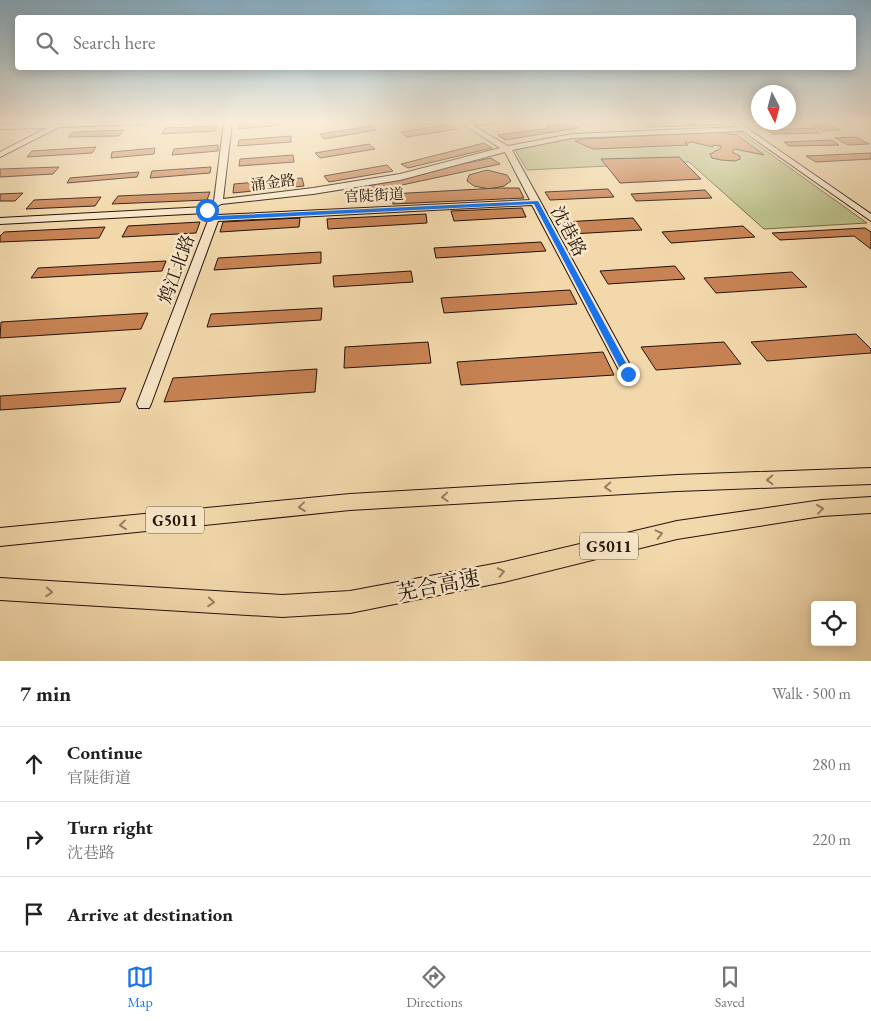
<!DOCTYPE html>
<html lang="en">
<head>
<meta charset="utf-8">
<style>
  :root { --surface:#fff; --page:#f2f2f2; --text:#202124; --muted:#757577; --line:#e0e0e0; --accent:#1a73e8 }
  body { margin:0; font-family:"EB Garamond","Noto Serif SC",serif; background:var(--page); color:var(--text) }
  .controls { position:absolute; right:15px; bottom:15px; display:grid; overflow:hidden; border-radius:5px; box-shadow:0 2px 12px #0003 }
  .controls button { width:45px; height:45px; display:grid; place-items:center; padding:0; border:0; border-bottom:1px solid var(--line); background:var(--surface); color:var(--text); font:25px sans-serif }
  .compass { position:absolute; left:751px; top:85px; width:45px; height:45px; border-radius:50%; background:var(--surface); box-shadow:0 2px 12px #0003; rotate:174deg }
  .stop { position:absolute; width:15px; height:15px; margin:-11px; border:4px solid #1a73e8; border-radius:50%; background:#fff }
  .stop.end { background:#1a73e8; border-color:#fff; box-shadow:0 1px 5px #0008 }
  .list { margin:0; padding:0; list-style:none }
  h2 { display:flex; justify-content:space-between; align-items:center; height:65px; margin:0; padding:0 20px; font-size:21px }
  h2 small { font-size:16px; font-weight:400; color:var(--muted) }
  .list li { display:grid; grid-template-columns:32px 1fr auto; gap:15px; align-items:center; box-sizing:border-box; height:75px; padding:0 20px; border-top:1px solid var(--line) }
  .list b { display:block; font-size:19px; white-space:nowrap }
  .list p { margin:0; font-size:16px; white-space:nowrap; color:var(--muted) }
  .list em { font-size:16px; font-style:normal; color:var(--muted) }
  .icon { flex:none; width:28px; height:28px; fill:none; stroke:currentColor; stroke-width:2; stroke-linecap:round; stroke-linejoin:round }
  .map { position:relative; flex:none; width:871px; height:661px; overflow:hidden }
  .search { position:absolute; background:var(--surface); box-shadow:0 2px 12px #0003; left:15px; right:15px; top:15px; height:55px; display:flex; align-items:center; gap:12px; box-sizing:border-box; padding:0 18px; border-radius:5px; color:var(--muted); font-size:19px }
  .sheet { height:290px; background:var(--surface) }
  nav { display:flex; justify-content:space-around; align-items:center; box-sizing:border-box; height:70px; border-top:1px solid var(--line); background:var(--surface); font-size:14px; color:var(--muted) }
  nav a { display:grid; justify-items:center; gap:2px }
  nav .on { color:var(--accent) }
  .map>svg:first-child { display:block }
  .green { fill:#bbbe88; stroke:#706849 }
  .building { fill:#c88354; stroke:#25120a }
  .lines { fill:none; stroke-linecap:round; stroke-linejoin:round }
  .secondary-casing { stroke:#25120a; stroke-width:2 }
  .highway-casing { stroke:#25120a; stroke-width:2 }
  .secondary { fill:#f7e6c8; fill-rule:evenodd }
  .highway { fill:#f2d8ab; fill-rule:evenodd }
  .oneway { stroke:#967f63 }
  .route { fill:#1a73e8 }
  .labels { text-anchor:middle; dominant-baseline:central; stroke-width:5; stroke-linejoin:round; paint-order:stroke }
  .far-street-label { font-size:15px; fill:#25120a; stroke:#f7e6c8 }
  .shield { fill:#f7e6c8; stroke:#645243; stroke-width:1 }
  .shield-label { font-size:16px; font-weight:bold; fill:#25120a }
  .street-label { font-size:18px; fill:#25120a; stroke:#f7e6c8 }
  .near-street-label { font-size:21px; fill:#25120a; stroke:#f7e6c8 }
</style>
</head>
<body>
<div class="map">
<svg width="871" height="661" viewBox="0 0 871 661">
  <rect width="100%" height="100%" fill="#f2d8ab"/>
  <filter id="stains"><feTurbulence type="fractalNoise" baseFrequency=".004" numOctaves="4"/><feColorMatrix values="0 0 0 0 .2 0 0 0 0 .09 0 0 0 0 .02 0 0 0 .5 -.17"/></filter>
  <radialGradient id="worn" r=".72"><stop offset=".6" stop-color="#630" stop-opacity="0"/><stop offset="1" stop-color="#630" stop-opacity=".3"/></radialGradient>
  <!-- green -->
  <polygon class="green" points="731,131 741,133 867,223 764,229 689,162 527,170 515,150 572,136"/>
  <!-- building -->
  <g class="building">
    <polygon points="264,122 280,122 281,125 239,129 238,124"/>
    <polygon points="471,122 509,122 476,126"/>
    <polygon points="641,122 719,122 723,125 647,127"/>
    <polygon points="569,123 578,128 505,140 498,135 550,128 547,126"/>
    <polygon points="826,123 840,130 823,131 810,124"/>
    <polygon points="450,124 457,129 407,137 401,132"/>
    <polygon points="217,126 215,131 162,134 165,128"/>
    <polygon points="371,126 376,130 324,139 320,134"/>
    <polygon points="814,128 820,133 773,134 767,130"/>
    <polygon points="124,130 119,136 68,137 73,132"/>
    <polygon points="717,132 737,135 764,155 735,149 732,152 740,156 740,159 735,161 721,160 712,158 710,154 721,148 721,146 713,145 713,147 692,142 685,143 688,145 593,149 575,141 584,139"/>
    <polygon points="291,136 291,142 238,146 239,140"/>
    <polygon points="856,137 869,144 848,145 835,138"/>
    <polygon points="832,140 839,145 790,146 784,142"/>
    <polygon points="484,143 492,148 408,168 401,164"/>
    <polygon points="369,144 375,149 320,158 315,153"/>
    <polygon points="218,145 218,151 172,155 174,149"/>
    <polygon points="96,147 92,153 27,157 32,151"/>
    <polygon points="155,148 154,154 111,158 112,152"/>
    <polygon points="871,153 871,159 816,162 806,156"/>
    <polygon points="293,155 294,162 239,166 240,159"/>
    <polygon points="679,157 701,179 620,183 601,159"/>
    <polygon points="491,158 500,164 374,191 366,184"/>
    <polygon points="387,165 393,171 329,182 324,176"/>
    <polygon points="59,167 53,174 0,177 0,169"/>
    <polygon points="211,167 210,173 150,178 152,171"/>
    <polygon points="487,170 507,175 511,181 504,186 489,189 474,186 467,181 469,175"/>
    <polygon points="139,172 137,177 67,183 70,178"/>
    <polygon points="302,178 304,186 233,193 234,184"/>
    <polygon points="390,188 391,193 382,194 382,199 351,200 351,194 377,193 377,191"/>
    <polygon points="498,188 519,188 524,198 393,204 391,194"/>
    <polygon points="608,189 614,197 550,200 545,192"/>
    <polygon points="705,190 712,198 636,201 631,194"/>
    <polygon points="210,192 207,200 112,204 118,196"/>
    <polygon points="23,193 15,201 0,201 0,194"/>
    <polygon points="101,197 95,206 26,209 34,200"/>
    <polygon points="522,208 526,217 454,221 451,211"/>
    <polygon points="426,214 427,223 328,229 327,219"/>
    <polygon points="300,218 299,227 220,232 223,222"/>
    <polygon points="633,218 642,230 571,234 564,222"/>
    <polygon points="200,222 196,233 122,237 128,226"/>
    <polygon points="743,226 755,237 671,243 662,232"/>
    <polygon points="105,227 99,238 0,242 0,236 4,232"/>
    <polygon points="865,228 871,232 871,249 854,236 780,240 772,233"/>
    <polygon points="541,242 546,251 436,258 434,248"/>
    <polygon points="321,252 321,263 214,270 218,258"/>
    <polygon points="166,261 162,271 31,278 38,268"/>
    <polygon points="675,266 685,279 608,284 600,271"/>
    <polygon points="411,271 413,282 334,287 333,276"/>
    <polygon points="792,272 807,287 716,293 704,278"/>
    <polygon points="570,290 577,304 444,313 441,298"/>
    <polygon points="322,308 321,320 207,327 211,314"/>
    <polygon points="148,313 141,329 0,338 1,322"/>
    <polygon points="856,334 871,349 871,353 767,361 751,342"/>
    <polygon points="428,342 431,363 344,368 345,347"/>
    <polygon points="724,342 741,364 656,370 641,347"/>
    <polygon points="603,352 614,375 461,385 457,362"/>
    <polygon points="317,369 315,392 164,402 173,378"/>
    <polygon points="126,388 120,402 0,410 0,396"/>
  </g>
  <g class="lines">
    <!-- secondary casing -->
    <g class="secondary-casing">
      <g id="secondary">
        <polygon points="94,122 150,122 146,124 59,127 0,157 0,152 47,128 0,129 0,125"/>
        <path d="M 224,122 L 232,122 L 223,199 L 313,188 L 400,174 L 500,148 L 460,122 L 467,122 L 508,146 L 572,134 L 738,127 L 734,124 L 738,122 L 871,214 L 871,221 L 743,131 L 572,138 L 512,150 L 635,374 L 633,377 L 623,377 L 621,374 L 532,205 L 218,221 L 151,404 L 149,408 L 139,408 L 137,404 L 209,218 L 205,213 L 0,224 L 0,218 L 205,207 L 214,201 ZM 505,152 L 530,200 L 217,215 L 212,210 L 221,204 L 313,194 L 400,180 Z"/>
      </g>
    </g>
    <!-- highway casing -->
    <g class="highway-casing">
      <g id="highway">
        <polygon points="871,468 871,484 677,491 350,510 0,546 0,528 350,494 677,475"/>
        <polygon points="871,497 871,513 822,516 677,539 504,582 350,613 282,617 0,600 0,578 282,595 350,591 504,562 677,521 822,500"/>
      </g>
    </g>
    <!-- secondary -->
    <use href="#secondary" class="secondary"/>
    <!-- highway -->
    <use href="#highway" class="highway"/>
  </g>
  <!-- one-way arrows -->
  <defs><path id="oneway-chevron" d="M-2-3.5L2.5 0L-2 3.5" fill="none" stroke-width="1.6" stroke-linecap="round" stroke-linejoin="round" transform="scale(1.25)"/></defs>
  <g class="oneway">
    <use href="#oneway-chevron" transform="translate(770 480) rotate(178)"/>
    <use href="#oneway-chevron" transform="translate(608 487) rotate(177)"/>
    <use href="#oneway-chevron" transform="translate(445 497) rotate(177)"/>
    <use href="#oneway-chevron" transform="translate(302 507) rotate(174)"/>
    <use href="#oneway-chevron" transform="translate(820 509) rotate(-7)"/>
    <use href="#oneway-chevron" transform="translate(123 525) rotate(174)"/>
    <use href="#oneway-chevron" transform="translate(659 534) rotate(-14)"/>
    <use href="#oneway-chevron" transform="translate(501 572) rotate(-12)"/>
    <use href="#oneway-chevron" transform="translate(49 592) rotate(4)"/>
    <use href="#oneway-chevron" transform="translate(211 602) rotate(4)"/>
  </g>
  <!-- sky -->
  <linearGradient id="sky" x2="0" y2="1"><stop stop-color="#89b6d0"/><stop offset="0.57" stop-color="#f9edd9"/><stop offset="1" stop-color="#f9edd9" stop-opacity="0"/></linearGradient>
  <rect width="871" height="214" fill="url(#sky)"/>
  <!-- route -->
  <polygon class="route" points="538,201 632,374 631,376 624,376 623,374 534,204 214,220 204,210 209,209 216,216"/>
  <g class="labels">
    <!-- far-street labels -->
    <g class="far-street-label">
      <text transform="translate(273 182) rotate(-7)">涌金路</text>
      <text transform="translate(374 195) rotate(-3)">官陡街道</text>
    </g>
    <!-- shield labels -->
    <g class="shield">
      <rect x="146" y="506.5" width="58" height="27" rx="4"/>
      <rect x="580" y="532.5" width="58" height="27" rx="4"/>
    </g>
    <g class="shield-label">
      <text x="175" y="520">G5011</text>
      <text x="609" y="546">G5011</text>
    </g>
    <!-- street labels -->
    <g class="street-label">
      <text transform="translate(569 231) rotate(62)">沈巷路</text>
      <text transform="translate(176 269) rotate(-70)">鸩江北路</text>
    </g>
    <!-- near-street labels -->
    <g class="near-street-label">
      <text transform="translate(438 585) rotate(-11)">芜合高速</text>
    </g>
  </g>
  <rect width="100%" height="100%" filter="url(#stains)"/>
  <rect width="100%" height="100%" fill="url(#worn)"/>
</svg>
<div class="controls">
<button><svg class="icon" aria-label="locate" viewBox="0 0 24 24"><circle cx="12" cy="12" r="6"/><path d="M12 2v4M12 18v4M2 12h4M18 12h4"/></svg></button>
</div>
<svg class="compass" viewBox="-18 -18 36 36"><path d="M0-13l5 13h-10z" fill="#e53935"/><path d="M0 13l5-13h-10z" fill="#757577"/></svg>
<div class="stop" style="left:207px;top:210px"></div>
<div class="stop end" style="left:628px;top:374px"></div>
<div class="search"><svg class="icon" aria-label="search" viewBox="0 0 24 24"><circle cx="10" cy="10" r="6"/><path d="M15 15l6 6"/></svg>Search here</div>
</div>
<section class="sheet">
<h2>7 min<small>Walk · 500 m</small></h2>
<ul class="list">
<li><svg class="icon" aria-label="ahead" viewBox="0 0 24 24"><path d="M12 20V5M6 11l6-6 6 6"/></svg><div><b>Continue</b><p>官陡街道</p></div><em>280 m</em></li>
<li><svg class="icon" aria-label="right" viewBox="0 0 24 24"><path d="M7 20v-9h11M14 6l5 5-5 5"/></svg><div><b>Turn right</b><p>沈巷路</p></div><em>220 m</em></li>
<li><svg class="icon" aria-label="arrive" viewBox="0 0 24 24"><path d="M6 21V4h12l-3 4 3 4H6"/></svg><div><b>Arrive at destination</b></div></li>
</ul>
</section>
<nav>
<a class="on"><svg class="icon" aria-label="map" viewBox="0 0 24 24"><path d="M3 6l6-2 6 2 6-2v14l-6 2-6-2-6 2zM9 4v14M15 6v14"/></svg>Map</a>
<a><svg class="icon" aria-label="directions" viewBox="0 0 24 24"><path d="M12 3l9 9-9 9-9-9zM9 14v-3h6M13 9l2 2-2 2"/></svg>Directions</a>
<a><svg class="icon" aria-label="saved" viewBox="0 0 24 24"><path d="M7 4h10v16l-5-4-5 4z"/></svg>Saved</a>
</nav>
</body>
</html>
